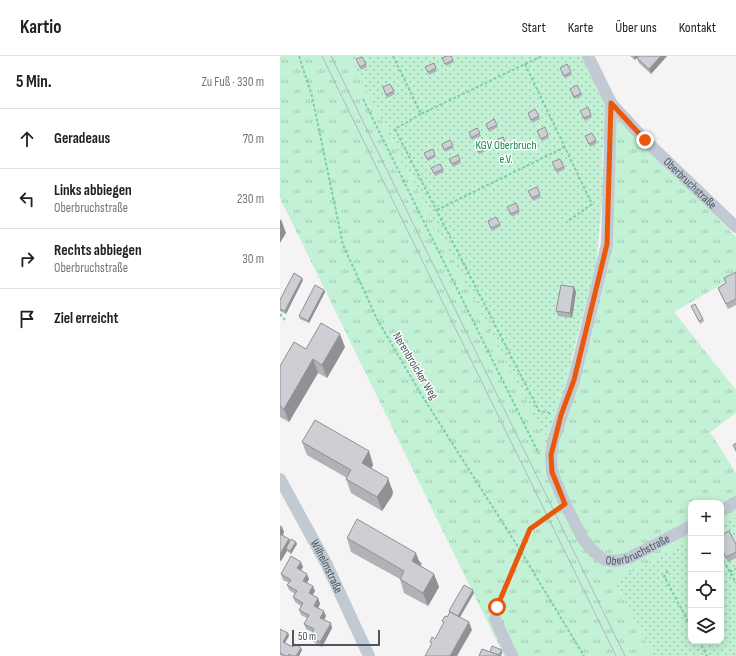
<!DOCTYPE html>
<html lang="de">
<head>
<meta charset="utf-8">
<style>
  :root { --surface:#fff; --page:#f6f6f6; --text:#222; --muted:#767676; --line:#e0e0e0 }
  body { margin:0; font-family:"Sofia Sans Condensed",sans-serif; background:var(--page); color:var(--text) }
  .controls { position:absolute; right:12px; bottom:12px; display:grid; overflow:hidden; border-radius:8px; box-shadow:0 2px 10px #0003 }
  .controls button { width:36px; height:36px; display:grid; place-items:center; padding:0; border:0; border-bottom:1px solid var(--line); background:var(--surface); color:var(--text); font:20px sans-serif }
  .scale { position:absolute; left:12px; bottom:10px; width:88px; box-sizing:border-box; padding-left:4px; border:2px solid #4a5661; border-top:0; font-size:11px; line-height:14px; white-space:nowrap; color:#4a5661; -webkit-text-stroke:3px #fff; paint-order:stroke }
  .stop { position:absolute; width:12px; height:12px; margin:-9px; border:3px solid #ea580c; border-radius:50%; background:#fff }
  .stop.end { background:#ea580c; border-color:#fff; box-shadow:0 1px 4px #0008 }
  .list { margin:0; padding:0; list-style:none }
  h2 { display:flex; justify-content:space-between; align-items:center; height:52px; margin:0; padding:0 16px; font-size:17px }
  h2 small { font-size:13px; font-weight:400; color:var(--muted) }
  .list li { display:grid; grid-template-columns:26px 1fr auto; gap:12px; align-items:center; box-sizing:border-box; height:60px; padding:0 16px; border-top:1px solid var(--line) }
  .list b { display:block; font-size:15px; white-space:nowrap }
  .list p { margin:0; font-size:13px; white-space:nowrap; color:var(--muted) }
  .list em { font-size:13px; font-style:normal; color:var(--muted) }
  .icon { flex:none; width:22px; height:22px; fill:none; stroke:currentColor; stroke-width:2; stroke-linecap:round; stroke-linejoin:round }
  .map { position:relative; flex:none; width:456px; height:600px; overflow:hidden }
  header { display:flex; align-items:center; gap:24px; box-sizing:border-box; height:56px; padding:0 20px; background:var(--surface); border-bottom:1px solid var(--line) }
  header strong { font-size:19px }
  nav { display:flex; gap:22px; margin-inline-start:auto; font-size:14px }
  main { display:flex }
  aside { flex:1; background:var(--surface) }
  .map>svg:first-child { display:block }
  .grass { fill:url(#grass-tufts) }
  .garden { fill:url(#garden-dots) }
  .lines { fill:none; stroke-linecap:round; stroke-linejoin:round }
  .path { stroke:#7ad0a6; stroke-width:2; stroke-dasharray:3 2; stroke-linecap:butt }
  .minor { stroke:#c1cad2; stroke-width:12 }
  .tram { stroke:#b5b8bd; stroke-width:1 }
  .wall { fill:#b0b2b7 }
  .shaded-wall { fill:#909195 }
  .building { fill:#cdcfd5; stroke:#909195 }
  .route { stroke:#ea580c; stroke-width:5 }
  .labels { text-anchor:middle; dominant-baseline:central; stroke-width:3; stroke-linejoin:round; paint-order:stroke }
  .park-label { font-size:12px; fill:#17864f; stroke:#fff }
  .street-label { font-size:12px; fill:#4a5661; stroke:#fff }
</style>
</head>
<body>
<header>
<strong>Kartio</strong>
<nav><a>Start</a><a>Karte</a><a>Über uns</a><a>Kontakt</a></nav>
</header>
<main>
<aside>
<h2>5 Min.<small>Zu Fuß · 330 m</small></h2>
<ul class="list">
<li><svg class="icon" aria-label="ahead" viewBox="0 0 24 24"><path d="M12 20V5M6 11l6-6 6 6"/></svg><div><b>Geradeaus</b></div><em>70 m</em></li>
<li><svg class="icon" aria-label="left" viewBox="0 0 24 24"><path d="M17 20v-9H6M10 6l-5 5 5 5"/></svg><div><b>Links abbiegen</b><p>Oberbruchstraße</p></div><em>230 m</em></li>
<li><svg class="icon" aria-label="right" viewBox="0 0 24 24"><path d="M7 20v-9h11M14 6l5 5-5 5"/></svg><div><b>Rechts abbiegen</b><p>Oberbruchstraße</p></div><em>30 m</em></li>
<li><svg class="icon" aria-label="arrive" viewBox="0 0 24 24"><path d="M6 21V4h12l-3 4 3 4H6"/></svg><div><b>Ziel erreicht</b></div></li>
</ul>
</aside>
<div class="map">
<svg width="456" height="600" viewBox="0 0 456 600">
  <defs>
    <pattern id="grass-tufts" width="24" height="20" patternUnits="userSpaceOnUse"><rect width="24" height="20" fill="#c3f1d5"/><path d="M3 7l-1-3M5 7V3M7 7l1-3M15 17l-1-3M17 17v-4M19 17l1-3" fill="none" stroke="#a0c6b0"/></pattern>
    <pattern id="garden-dots" width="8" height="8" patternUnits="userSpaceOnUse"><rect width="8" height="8" fill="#c3f1d5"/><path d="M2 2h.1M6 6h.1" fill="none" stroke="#a0c6b0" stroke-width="1.8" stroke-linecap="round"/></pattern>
  </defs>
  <rect width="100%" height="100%" fill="#f5f3f3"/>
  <!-- grass -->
  <polygon class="grass" points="0,0 69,0 265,381 291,305 306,298 332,190 335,59 456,181 456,220 394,256 456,334 456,357 430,376 456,417 456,461 441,468 441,447 411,447 411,484 334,525 374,600 224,600 0,142"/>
  <!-- garden -->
  <g class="garden">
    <polygon points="69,0 314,0 328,52 322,98 323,135 316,210 291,305 265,382"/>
    <polygon points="456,461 456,600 374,600 334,525 411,484 411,585 441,585 441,468"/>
  </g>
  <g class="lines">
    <!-- path -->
    <g class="path">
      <polyline points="19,0 32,40 63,189 97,263 141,338 240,494 304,600"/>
      <polyline points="113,0 141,58 245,8 312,148 287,166"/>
      <polyline points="245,8 262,0"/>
      <polyline points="83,43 259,398"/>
      <polyline points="141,58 115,73 259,355 271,357"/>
      <polyline points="157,154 285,91"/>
      <polyline points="0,258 5,264"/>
      <polyline points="441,500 456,527"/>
      <polyline points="388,515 384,520 411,571"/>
      <polyline points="450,516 456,513"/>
      <polyline points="217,552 250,473 276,454"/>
      <polyline points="419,585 427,600"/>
    </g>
    <!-- minor -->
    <g class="minor">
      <path id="s1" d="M 308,0 L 331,47 L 365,84 L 456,171"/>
      <path id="s2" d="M 331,47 L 327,188 L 294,324 L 273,385 L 271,399 L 272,416 L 285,448 L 303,483 L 314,496 L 325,504 L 336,505 L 349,502 L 411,470"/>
      <path id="s3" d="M 0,423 L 46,507 L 89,600"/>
      <polyline points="441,455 456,446"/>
      <polyline points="215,563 232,600"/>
    </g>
    <!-- tram -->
    <g class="tram">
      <polyline points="42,0 336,600"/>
      <polyline points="51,0 345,600"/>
    </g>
  </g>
  <!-- wall -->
  <g class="wall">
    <polygon points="171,0 174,6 166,10 162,2"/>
    <polygon points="350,0 358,0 355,4"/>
    <polygon points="359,0 387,0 371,18 359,7 357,2"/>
    <polygon points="77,6 86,8 87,11 81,14"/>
    <polygon points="154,7 157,15 149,19 145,11"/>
    <polygon points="281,15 291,16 292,19 285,22"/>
    <polygon points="104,34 114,35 115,38 107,42"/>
    <polygon points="291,36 301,37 302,40 294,43"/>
    <polygon points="301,57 311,59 312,61 305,65"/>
    <polygon points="249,59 259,60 260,63 252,67"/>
    <polygon points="214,63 218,71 209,76 206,68"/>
    <polygon points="197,72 201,80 192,84 189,76"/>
    <polygon points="257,75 268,79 269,82 262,85"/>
    <polygon points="305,80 316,84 317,87 310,91"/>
    <polygon points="170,84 174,92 165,96 162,88"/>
    <polygon points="214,85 225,86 226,88 218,93"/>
    <polygon points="204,86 208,94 199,98 196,90"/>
    <polygon points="144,97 155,99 156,101 148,105"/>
    <polygon points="169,103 180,104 181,107 173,111"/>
    <polygon points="160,108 164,116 155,120 151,112"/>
    <polygon points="273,109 284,111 285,113 277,117"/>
    <polygon points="257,131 261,141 253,145 249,138"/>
    <polygon points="228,153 239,154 240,156 232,161"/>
    <polygon points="209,168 220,168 221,170 212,175"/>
    <polygon points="456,216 456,249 448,253 440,237 438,232 446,227 444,222"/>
    <polygon points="23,224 6,258 0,255 0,244"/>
    <polygon points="294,231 296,236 292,262 278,260 276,255"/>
    <polygon points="44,234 45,236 29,267 20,263 19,260"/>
    <polygon points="411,250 423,263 424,265 420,268"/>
    <polygon points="65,291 47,322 38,317 9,366 0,361 0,310"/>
    <polygon points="22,386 89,395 93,409 91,413 113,436 112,440 102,455 71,437 66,423 67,422 27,399"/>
    <polygon points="0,470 2,471 4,476 3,479 9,483 10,485 17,488 11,498 7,495 1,505 0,505"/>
    <polygon points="441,479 456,488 456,502 448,506 441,494"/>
    <polygon points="67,482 139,505 141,506 142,508 141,510 154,518 159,531 148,550 124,537 120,523 71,496"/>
    <polygon points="23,511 21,514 29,523 27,527 35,535 32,539 38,542 40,548 38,552 46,560 44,564 52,572 42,591 32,585 30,580 32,576 26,573 24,568 27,562 21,559 19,554 21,550 15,546 13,541 15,538 9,534 7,529 9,527 3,524 1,518"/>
    <polygon points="0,573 8,577 9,580 5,587 13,591 21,592 22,594 19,600 2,600 0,599"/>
  </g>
  <!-- shaded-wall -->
  <g class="shaded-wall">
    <polygon points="355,0 358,0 355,4 354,2"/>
    <polygon points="381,0 387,0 371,18 369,13"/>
    <polygon points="1,163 6,177 0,187 0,165"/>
    <polygon points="22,222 23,224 6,258 5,255"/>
    <polygon points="294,231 296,236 292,262 290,257"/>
    <polygon points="44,234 45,236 29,267 28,265"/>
    <polygon points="60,278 65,291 47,322 42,309"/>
    <polygon points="33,303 38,317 9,366 4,353"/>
    <polygon points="89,395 93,409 87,420 82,407"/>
    <polygon points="108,422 113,436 112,440 102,455 97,441"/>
    <polygon points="2,471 4,476 1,482 0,480 0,475"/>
    <polygon points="9,483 11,488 6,492 7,495 1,505 0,503 0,498"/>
    <polygon points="16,486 17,488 11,498 10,495"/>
    <polygon points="136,497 141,510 132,505"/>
    <polygon points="21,506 23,511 19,517 17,512"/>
    <polygon points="27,518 29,523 25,530 23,525"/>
    <polygon points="154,518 159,531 148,550 143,537"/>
    <polygon points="33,530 35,535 31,542 29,537"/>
    <polygon points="193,534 194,537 179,563 178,560"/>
    <polygon points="38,542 40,548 36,555 34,550"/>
    <polygon points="44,555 46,560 42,567 40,562"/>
    <polygon points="189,566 192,574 177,600 170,600"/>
    <polygon points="51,567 52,572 42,591 40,586"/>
    <polygon points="8,577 9,580 4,588 3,586"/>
    <polygon points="21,592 22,594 19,600 16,600"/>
    <polygon points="222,594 222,597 221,600 219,600"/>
  </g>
  <!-- building -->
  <g class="building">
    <polygon points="167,0 171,0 173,4 165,8 162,2"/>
    <polygon points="359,0 381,0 369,13 357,2"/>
    <polygon points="82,1 86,8 80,11 76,3"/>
    <polygon points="154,7 156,12 148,16 145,11"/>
    <polygon points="287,8 291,16 284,20 280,12"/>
    <polygon points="110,28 114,35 106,39 103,31"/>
    <polygon points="297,29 301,37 294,41 290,33"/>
    <polygon points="308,51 311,59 304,62 300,55"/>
    <polygon points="255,53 259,60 251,64 248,57"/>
    <polygon points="214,63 217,69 208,73 206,68"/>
    <polygon points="265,71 268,79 261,83 257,75"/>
    <polygon points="197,72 200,77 191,82 189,76"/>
    <polygon points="312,77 316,84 309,88 305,80"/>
    <polygon points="223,81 225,86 217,90 214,85"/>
    <polygon points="170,84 173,89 164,94 162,88"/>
    <polygon points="204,86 207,92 198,96 196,90"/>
    <polygon points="153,93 155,99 147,103 144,97"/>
    <polygon points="178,99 180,104 172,108 169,103"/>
    <polygon points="280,103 284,111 276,114 272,106"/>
    <polygon points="160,108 163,113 154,117 151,112"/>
    <polygon points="257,131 260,138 252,142 248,135"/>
    <polygon points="236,147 239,154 231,158 227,151"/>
    <polygon points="216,161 220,168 211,172 208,165"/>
    <polygon points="456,216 456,243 446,248 438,232 446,227 444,222"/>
    <polygon points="14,217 22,222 5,255 0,253 0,244"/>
    <polygon points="35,229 44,234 28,265 19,260"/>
    <polygon points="281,229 294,231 290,257 276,255"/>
    <polygon points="415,248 423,263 419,265 411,250"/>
    <polygon points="41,267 60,278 42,309 33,303 4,353 0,350 0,310 14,286 26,293"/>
    <polygon points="35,364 89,395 82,407 108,422 107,427 97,441 66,423 71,414 22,386"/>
    <polygon points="456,387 456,395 453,389"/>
    <polygon points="77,463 136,497 132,505 154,518 143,537 120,523 124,515 67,482"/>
    <polygon points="0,470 2,471 0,475"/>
    <polygon points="449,475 456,488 456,496 446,501 441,492 441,479"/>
    <polygon points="0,478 9,483 0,498"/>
    <polygon points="11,483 16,486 10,495 6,492"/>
    <polygon points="11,500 21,506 17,512 27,518 23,525 33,530 29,537 38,542 34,550 44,555 40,562 51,567 40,586 30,580 34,573 24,568 29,559 19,554 23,547 13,541 17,535 7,529 11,524 1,518"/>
    <polygon points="184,529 193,534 178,560 169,555"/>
    <polygon points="170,556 189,566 170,600 145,600 152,587 150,586 152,581 155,583 164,566 162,565 165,560 167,561"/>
    <polygon points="0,573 8,577 3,586 13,591 15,588 21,592 16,600 12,600 9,598 8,600 6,600 0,597"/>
    <polygon points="212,590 222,594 219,599 210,596"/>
    <polygon points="202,593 221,600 199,600"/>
  </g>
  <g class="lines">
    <!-- route -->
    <polyline class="route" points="217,551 250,473 285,448 272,416 271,399 281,359 294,324 327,188 331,47 365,84"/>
  </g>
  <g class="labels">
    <!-- park labels -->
    <g class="park-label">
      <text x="226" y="89">KGV Oberbruch<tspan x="226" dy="14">e.V.</tspan></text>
    </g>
    <!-- street labels -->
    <g class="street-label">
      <text stroke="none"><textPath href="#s1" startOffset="165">Oberbruchstraße</textPath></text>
      <text transform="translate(135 310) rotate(59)">Nerenbroicker Weg</text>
      <text stroke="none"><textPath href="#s2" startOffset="516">Oberbruchstraße</textPath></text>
      <text stroke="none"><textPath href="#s3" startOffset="99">Wilhelmstraße</textPath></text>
    </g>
  </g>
</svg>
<div class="controls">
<button>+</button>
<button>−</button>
<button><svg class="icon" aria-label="locate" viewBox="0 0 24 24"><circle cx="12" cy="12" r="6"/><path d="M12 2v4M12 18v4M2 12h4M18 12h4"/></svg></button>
<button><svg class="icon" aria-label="layers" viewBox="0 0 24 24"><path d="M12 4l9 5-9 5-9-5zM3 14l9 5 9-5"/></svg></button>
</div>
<div class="scale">50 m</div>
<div class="stop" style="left:217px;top:551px"></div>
<div class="stop end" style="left:365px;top:84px"></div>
</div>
</main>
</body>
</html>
